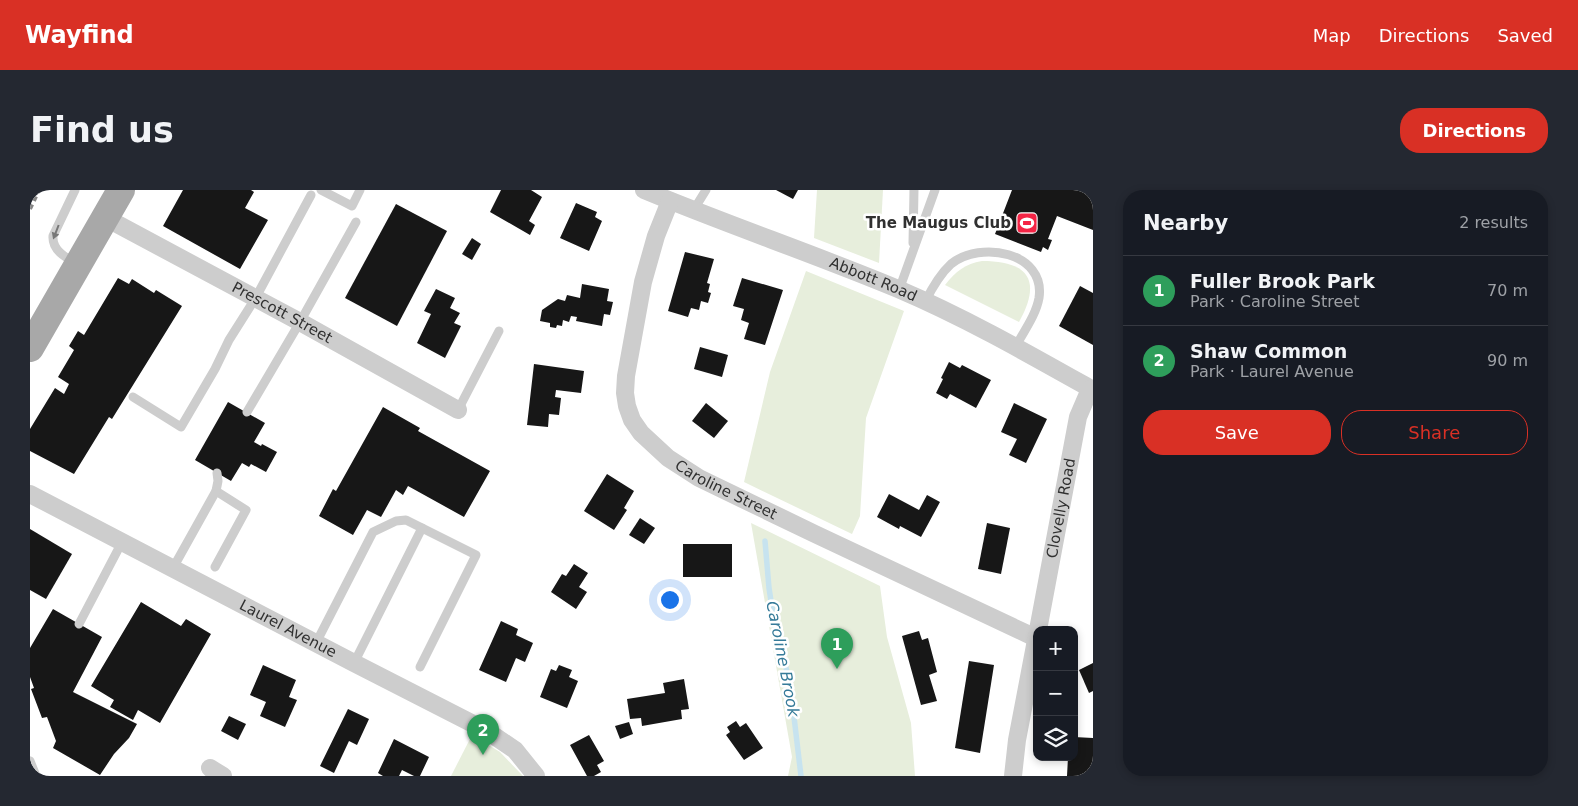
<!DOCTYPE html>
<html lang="en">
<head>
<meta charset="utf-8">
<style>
  :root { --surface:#171b24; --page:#242831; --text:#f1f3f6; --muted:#9ea1a6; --line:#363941; --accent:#d93025 }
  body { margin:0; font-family:"DejaVu Sans",sans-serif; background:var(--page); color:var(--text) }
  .controls { position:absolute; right:15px; bottom:15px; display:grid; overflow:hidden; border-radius:10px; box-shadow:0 2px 8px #0003 }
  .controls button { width:45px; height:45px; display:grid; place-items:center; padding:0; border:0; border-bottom:1px solid var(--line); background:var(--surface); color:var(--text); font:25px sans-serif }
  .you { position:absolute; left:639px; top:409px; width:18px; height:18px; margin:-12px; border:4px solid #fff; border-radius:50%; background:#1a73e8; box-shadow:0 0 0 8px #1a73e833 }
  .badge { display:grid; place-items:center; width:32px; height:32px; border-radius:50%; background:var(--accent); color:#fff; font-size:16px; font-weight:700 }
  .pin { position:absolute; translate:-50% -41px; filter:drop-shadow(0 1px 2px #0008) }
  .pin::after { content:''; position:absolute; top:26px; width:18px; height:15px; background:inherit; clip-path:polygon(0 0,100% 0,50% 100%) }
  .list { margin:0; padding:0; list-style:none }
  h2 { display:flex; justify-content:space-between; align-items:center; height:65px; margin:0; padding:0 20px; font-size:21px }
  h2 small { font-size:16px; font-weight:400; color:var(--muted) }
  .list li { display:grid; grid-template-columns:32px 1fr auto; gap:15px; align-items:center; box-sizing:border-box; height:70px; padding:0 20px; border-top:1px solid var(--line) }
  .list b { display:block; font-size:19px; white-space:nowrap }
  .list p { margin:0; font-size:16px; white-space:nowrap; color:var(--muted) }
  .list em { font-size:16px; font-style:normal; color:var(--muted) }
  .actions { display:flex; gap:10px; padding:15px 20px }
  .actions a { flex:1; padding:11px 0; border:1px solid var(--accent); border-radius:20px; text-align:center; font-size:18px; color:var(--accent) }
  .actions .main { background:var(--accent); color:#fff }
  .icon { flex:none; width:28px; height:28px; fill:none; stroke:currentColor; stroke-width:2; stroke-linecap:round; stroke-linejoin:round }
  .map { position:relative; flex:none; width:1063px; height:586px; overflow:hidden; border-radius:20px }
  header { display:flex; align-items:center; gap:30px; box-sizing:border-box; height:70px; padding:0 25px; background:var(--accent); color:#fff }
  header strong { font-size:24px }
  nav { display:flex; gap:28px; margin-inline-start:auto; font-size:18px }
  .intro { display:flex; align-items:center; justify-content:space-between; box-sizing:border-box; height:120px; padding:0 30px }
  h1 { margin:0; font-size:35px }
  .button { padding:12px 22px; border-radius:20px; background:var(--accent); color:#fff; font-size:18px; font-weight:700 }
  main { display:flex; gap:30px; padding:0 30px }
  aside { flex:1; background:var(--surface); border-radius:20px; box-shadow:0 2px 8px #0003 }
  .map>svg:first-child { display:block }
  .green { fill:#e7eedc }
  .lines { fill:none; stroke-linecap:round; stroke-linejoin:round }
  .stream { stroke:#c7e3ef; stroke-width:5.5 }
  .building { fill:#171717 }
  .lane { stroke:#cdcdcd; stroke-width:9 }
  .street { stroke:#cdcdcd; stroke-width:18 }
  .primary { stroke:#a8a8a8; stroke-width:28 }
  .rail { stroke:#858585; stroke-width:4; stroke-dasharray:5 4; stroke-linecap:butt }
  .oneway { fill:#777 }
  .labels { text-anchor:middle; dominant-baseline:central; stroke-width:5; stroke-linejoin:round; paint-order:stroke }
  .poi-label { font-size:15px; font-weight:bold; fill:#303030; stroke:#fff; text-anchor:end }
  .street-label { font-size:15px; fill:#303030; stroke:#fff }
  .water-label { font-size:16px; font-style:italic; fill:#367b99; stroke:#fff }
</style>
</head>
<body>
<header>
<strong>Wayfind</strong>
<nav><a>Map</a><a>Directions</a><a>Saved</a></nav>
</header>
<div class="intro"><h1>Find us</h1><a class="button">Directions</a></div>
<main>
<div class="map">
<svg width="1063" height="586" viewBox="0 0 1063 586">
  <rect width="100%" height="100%" fill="#fff"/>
  <!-- green -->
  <g class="green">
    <polygon points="787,0 853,0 849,73 784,48"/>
    <path d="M 952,71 C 999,71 1012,91 989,132 L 915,95 C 926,81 935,74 952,71 Z"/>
    <polygon points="776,81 874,121 836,228 830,326 822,344 714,292 740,182"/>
    <polygon points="721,333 850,396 857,447 881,533 885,586 758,586 762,567"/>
    <polygon points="442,545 470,562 493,586 421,586"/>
  </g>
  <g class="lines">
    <!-- stream -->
    <polyline class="stream" points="735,351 739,398 745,437 760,493 771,586"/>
  </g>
  <!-- building -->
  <g class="building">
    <polygon points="153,0 221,0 224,2 215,18 238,30 210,79 133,36"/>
    <polygon points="471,0 501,0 512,7 499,31 505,35 500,45 460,22"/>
    <polygon points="746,0 768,0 763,9"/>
    <polygon points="982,0 1063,0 1063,40 1027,26 1018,49 1022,50 1018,60 1013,57 1011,62 965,44"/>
    <polygon points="546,13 567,22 565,27 572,31 559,61 530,48"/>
    <polygon points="366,14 417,41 367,136 315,108"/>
    <polygon points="442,48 451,54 442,70 432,64"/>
    <polygon points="655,62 684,69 677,93 680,94 678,102 681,103 678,113 671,111 669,120 661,118 658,127 638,121"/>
    <polygon points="88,88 99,94 102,89 124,103 126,100 152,116 82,229 79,227 44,284 0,261 0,239 25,198 34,204 39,194 28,187 44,160 39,156 48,141 54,145"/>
    <polygon points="712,88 753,100 735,155 714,149 719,133 711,130 714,119 703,116"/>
    <polygon points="552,94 579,99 577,111 583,112 580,125 574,124 572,136 546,131 547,127 541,126 539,132 533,130 532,136 527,135 526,138 520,137 520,133 510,131 512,120 528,109 535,111 537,105 550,108"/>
    <polygon points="1050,96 1063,103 1063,155 1029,136"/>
    <polygon points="406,99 425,108 420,118 430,123 424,133 431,136 415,168 387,153 401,124 394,121"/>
    <polygon points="670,157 698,165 692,187 664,179"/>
    <polygon points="919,172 930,178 932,175 961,190 946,218 920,204 917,209 906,203 913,189 911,188"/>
    <polygon points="504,174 554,181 551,203 526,200 525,207 531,208 529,225 519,224 518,237 497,235"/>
    <polygon points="198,212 235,233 224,252 231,256 232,254 247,262 236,282 221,274 219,277 212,273 201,291 165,270"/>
    <polygon points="676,213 698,231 684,248 662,231"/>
    <polygon points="984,213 1017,229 996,273 979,265 987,249 971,242"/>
    <polygon points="353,217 390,238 388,241 460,281 434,327 378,296 373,305 366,300 351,327 337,320 323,345 289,326 303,299 306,301"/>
    <polygon points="577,284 604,301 594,318 597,320 584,340 554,321"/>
    <polygon points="859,304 889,320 897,305 910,312 891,347 870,336 869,339 847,327"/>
    <polygon points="610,328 625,338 614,354 599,345"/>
    <polygon points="957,333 980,338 971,384 948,379"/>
    <polygon points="0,339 42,364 16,409 0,400"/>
    <rect x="653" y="354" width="49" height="33"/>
    <polygon points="544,374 558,383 549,397 557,402 546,419 521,402 532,384 536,386"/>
    <polygon points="111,412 151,436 156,429 181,444 130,533 108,520 103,530 80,517 84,510 61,496"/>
    <polygon points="23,419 72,447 43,502 107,534 99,548 84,564 70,585 23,558 26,551 17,527 12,528 1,499 4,498 0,487 0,458"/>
    <polygon points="471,431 488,439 486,445 503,453 495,472 486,468 476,492 449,480"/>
    <polygon points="889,441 892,450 898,448 907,482 899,485 907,511 891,515 872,446"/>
    <polygon points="939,471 964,475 950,563 925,558"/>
    <polygon points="1063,473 1063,501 1059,503 1049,480"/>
    <polygon points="233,475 266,490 259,507 267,510 255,537 230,526 236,512 220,505"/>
    <polygon points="529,475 542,480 539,487 548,491 537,518 510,507 521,479 526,481"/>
    <polygon points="654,489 659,519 651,520 652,529 612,536 611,528 600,529 597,509 635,503 633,493"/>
    <polygon points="318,519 339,529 327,555 319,551 304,583 290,576"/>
    <polygon points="199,526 216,534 208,550 191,541"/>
    <polygon points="706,531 710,537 716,533 733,558 714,570 696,545 700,542 697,537"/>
    <polygon points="599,532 603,544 590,549 585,536"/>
    <polygon points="559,545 574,571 567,575 571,582 564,586 557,586 540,555"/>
    <polygon points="1044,547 1063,548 1063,586 1037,586 1038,567 1044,567"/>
    <polygon points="364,549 399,567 390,586 384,586 372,580 369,586 353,586 348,583"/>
  </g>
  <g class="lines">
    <!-- lane -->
    <g class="lane">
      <path d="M 45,0 L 23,46 C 22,60 35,67 46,73"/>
      <polyline points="291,0 322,16 330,0"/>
      <polyline points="663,21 676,0"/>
      <polyline points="883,53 884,0"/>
      <polyline points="869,100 905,0"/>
      <path d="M 895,112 C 902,98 910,84 921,74 C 950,50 1016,62 1009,108 C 1006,125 994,141 986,156"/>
      <polyline points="103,207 151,237 185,179 199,150 225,109 281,5"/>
      <polyline points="428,220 469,141"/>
      <polyline points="217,222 270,132 326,32"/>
      <polyline points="185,377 216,320 186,301"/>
      <polyline points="143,378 186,301 188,291 187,283"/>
      <polyline points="49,434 92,352"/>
      <polyline points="286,453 343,342 366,331 376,330 446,365 390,477"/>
      <polyline points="324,473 392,338"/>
      <polyline points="0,571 6,586"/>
    </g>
    <!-- street -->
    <g class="street">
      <path id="s1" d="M 614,0 C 698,35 784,64 868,99 C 936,128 999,164 1063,200"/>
      <path id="s2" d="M 640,11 L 626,46 L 613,92 L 596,186 L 595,203 L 597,216 L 602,230 L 611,243 L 638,268 L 669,288 L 785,344 L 1006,448"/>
      <path id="s3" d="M 76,28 L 270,132 L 428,220"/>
      <path id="s4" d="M 0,304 L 324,473 L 457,541 L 485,560 L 506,586"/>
      <path id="s5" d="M 1008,440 L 1048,227 L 1060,199"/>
      <polyline points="180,578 193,586"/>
      <polyline points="983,586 987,550 1007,445"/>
    </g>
    <!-- primary -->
    <polyline class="primary" points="0,158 91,0"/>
    <!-- rail -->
    <polyline class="rail" points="0,19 9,0"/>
  </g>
  <!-- one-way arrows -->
  <defs><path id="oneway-solid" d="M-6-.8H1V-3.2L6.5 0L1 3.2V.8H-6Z" transform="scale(1.25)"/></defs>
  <use class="oneway" href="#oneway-solid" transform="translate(26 42) rotate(111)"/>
  <!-- icons -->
  <defs>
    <g id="stadium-square" transform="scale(1.125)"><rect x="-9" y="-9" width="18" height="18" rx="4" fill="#f42445" stroke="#fff"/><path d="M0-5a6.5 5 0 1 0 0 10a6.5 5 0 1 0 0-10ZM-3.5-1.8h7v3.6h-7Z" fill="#fff"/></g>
  </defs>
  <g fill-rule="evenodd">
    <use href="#stadium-square" x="997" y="33"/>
  </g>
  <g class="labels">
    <!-- poi labels -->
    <g class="poi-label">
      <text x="981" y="33">The Maugus Club</text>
    </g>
    <!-- street labels -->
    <g class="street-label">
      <text stroke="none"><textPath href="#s1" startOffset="246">Abbott Road</textPath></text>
      <text stroke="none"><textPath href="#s3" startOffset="200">Prescott Street</textPath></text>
      <text stroke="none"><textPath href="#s2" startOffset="345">Caroline Street</textPath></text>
      <text stroke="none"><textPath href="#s5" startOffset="124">Clovelly Road</textPath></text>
      <text stroke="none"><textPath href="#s4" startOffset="291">Laurel Avenue</textPath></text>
    </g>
    <!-- water labels -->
    <g class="water-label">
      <text transform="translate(753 469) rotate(79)">Caroline Brook</text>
    </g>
  </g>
</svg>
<div class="controls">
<button>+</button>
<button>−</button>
<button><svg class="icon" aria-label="layers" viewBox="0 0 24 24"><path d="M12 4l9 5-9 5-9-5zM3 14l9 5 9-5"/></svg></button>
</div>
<div class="you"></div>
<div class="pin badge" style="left:807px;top:479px;background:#2e9e5b">1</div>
<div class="pin badge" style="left:453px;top:565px;background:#2e9e5b">2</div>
</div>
<aside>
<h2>Nearby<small>2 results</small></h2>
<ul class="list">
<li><span class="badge" style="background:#2e9e5b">1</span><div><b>Fuller Brook Park</b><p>Park · Caroline Street</p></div><em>70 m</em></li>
<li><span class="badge" style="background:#2e9e5b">2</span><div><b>Shaw Common</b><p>Park · Laurel Avenue</p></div><em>90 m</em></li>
</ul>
<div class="actions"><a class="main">Save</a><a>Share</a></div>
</aside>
</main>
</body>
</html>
